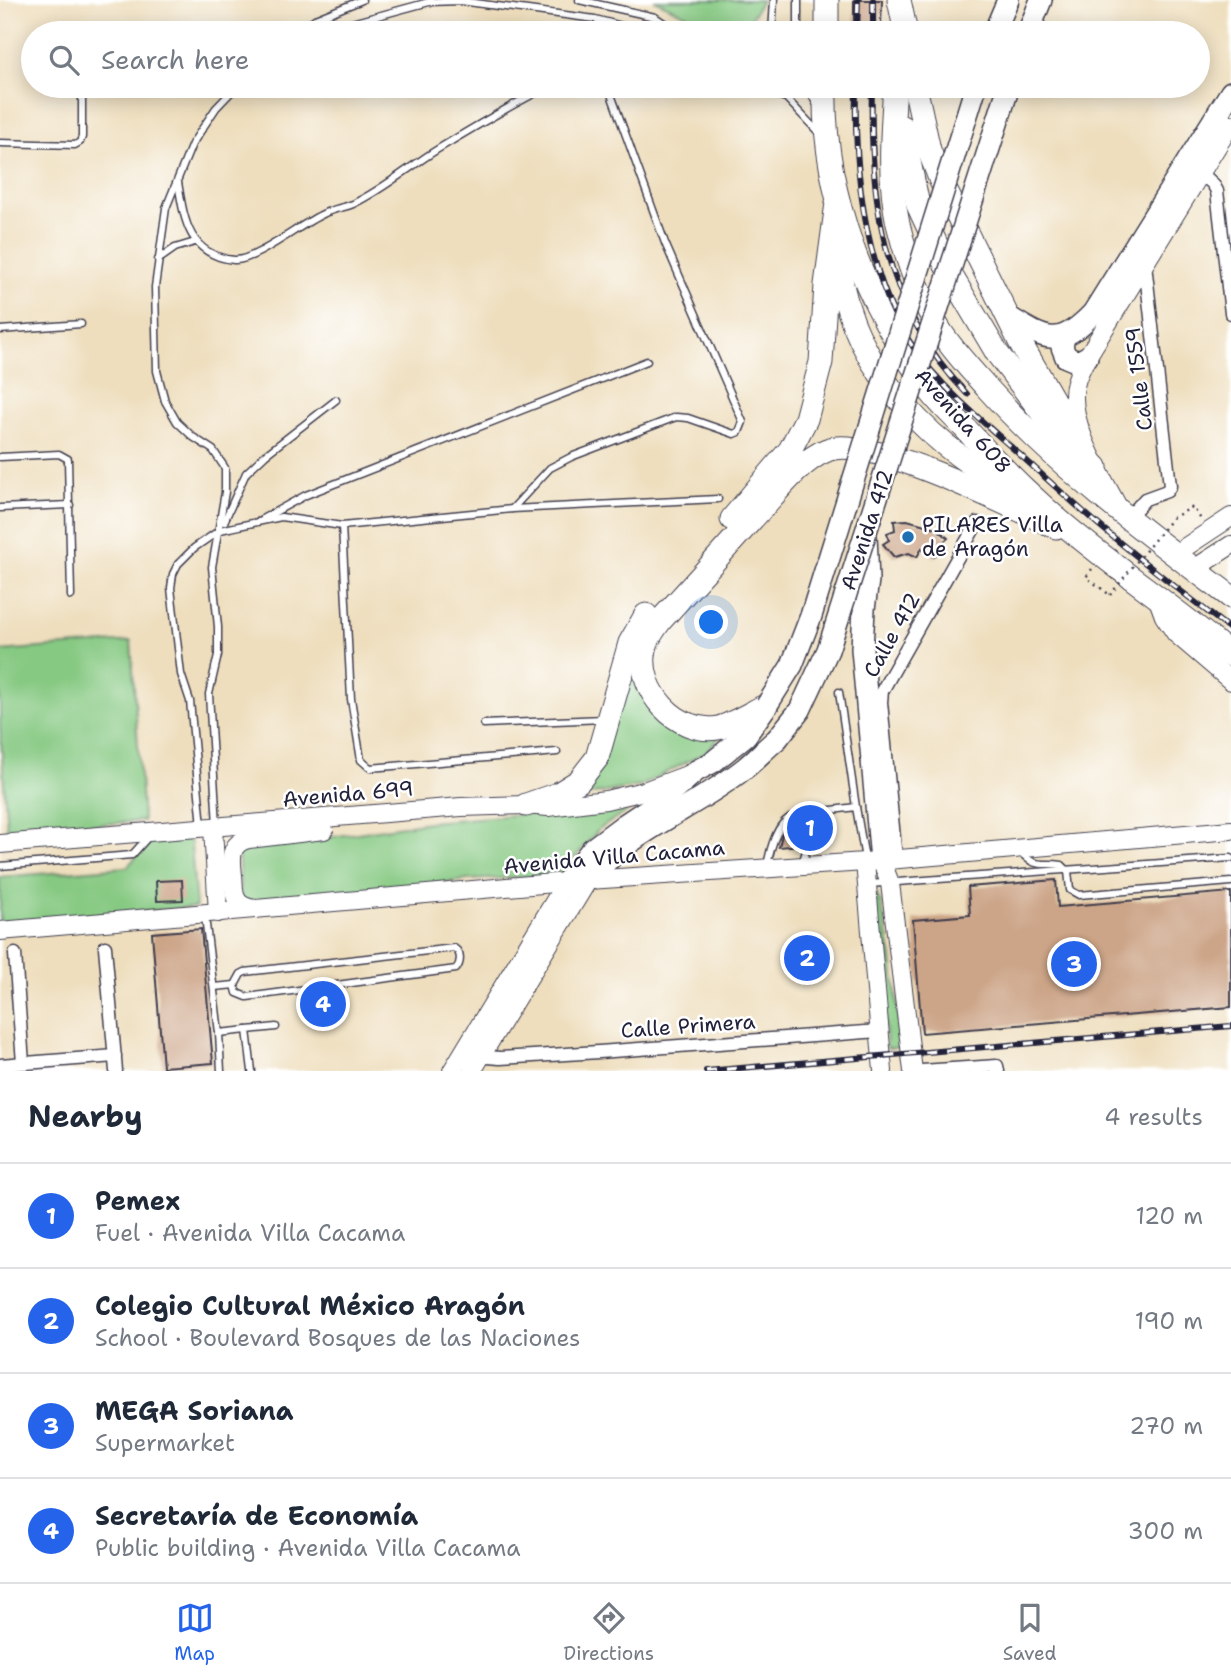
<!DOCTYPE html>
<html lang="en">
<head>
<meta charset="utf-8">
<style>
  :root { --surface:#fff; --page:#f6f6f7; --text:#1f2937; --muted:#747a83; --line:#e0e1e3; --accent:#2563eb }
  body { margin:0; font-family:"Shantell Sans",sans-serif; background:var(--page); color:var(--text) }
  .you { position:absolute; left:712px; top:623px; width:24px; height:24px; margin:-18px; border:5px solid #fff; border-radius:50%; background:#1a73e8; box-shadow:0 0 0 10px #1a73e833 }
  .badge { display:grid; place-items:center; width:46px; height:46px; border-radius:50%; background:var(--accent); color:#fff; font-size:23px; font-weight:700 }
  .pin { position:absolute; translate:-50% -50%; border:4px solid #fff; box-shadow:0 2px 7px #0006 }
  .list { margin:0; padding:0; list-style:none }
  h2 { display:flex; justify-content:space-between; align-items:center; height:91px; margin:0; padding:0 28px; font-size:30px }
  h2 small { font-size:23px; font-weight:400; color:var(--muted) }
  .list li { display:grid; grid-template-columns:46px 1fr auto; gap:21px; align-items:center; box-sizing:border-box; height:105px; padding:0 28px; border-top:2px solid var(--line) }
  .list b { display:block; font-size:26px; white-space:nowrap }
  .list p { margin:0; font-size:23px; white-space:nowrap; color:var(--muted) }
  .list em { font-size:23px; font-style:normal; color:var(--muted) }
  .icon { flex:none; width:38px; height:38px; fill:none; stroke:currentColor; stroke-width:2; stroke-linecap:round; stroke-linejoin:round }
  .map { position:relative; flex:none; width:1231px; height:1071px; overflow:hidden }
  .search { position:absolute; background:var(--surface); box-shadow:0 4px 18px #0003; left:21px; right:21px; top:21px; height:77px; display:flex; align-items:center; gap:18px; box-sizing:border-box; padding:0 24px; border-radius:38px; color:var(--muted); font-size:26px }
  .sheet { height:511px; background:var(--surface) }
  nav { display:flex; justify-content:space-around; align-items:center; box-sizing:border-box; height:98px; border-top:2px solid var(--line); background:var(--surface); font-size:19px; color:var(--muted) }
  nav a { display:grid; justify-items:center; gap:4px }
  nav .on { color:var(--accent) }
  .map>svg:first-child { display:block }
  .green { fill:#86c982; stroke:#54765e; stroke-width:2 }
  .building { fill:#cca487 }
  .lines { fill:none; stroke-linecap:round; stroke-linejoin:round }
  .lane-casing { stroke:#413e4e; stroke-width:9 }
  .street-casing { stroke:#413e4e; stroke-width:15 }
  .secondary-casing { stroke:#413e4e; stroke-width:20 }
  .primary-casing { stroke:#413e4e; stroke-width:24 }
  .highway-casing { stroke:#413e4e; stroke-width:25 }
  .path { stroke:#413e4e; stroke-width:2.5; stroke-dasharray:2 5; stroke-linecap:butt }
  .lane { stroke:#fff; stroke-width:6 }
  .street { stroke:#fff; stroke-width:12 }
  .secondary { stroke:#fff; stroke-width:18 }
  .primary { stroke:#fff; stroke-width:21 }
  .highway { stroke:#fff; stroke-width:23 }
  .rail-casing { stroke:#22223b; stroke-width:6 }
  .rail { stroke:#fff; stroke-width:3.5; stroke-dasharray:10; stroke-linecap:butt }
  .primary-bridge-casing { stroke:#413e4e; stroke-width:24; stroke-linecap:butt }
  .path-bridge { stroke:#413e4e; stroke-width:2.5; stroke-dasharray:2 5; stroke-linecap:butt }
  .primary-bridge { stroke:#fff; stroke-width:21 }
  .poi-dot { fill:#1f6fb2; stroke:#fff; stroke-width:2.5 }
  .labels { text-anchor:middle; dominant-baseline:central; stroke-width:5; stroke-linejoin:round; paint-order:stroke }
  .street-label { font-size:21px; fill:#22223b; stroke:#fff }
  .poi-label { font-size:21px; fill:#22223b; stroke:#fff; text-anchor:start }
</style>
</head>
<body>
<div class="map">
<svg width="1231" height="1071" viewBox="0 0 1231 1071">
  <rect width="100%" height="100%" fill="#fff"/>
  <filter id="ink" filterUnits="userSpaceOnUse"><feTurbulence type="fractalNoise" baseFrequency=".0143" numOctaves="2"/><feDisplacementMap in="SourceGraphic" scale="14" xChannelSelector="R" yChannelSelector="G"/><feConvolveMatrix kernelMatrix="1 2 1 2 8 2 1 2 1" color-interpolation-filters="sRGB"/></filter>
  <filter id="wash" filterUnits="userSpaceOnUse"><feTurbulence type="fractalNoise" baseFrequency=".00686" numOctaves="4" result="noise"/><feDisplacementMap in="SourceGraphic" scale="28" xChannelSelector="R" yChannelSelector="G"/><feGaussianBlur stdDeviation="1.57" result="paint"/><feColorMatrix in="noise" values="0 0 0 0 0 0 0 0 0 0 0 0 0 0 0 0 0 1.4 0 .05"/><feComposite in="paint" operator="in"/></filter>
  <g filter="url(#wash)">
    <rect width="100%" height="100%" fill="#eedebd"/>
    <!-- green -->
    <g class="green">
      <polygon points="654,0 762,0 747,25 723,32"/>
      <polygon points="131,641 143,821 7,831 0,727 0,651"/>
      <path d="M 631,661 C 651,711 661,743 722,735 L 704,753 L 641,786 L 564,799 L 577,790 Z"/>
      <polygon points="658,792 599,829 560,875 468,880 249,906 241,902 238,850 248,844 325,838 429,822 564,811"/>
      <polygon points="190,833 196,907 0,924 0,877 127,867 155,836"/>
      <polygon points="875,891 881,903 892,957 902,1048 887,1048"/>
    </g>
    <g id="blocks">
      <!-- building -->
      <g class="building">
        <polygon points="854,0 882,0 881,25 873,33 865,33 854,24"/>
        <polygon points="907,520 936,528 948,538 941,544 943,550 934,557 922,548 917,557 909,553 894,557 883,544 889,540 887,533 895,530 894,521"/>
        <polygon points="832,817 827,843 814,844 812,840 807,838 802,845 779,847 782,835 797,821 809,819 812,823 816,823 821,818"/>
        <polygon points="182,880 183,900 157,901 156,881"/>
        <polygon points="1056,880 1058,907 1231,892 1231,1007 922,1033 913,920 970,915 968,887"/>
        <polygon points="201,929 213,1063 163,1067 152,933"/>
      </g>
    </g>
  </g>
  <g filter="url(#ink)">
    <use href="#blocks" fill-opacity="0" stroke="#413e4e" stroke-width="2"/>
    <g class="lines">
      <!-- lane casing -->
      <g class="lane-casing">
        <g id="lane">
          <polyline points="579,0 655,17 679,33"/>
          <polyline points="315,19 348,24 429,2 460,1 595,19 649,33"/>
          <polyline points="82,33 82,31"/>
          <polyline points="295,33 315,19 362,0"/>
          <polyline points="772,33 774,0"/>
          <polyline points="798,33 798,0"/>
          <polyline points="749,86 786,98 820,134"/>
          <polyline points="807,86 816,103"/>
          <polyline points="0,143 75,145 80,142 82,137 82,86"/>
          <path d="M 178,182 C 184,219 188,255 234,260 C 254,262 302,223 323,214 C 332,209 343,208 353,204 C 384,189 409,167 438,149 C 474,127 511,105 549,86"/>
          <polyline points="158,260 175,248 195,242"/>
          <polyline points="0,330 81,324"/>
          <polyline points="0,457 59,454 68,459 71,596"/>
          <polyline points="0,508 70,505"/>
          <polyline points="512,509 550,468 571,457 676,417 688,418 734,434 739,432 743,422 665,243 608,86"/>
          <polyline points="264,518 306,495 647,361"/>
          <polyline points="224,522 246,473 265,455 336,400"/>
          <polyline points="342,526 351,699 361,760 370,768 557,752"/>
          <polyline points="839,692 856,807"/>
          <polyline points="484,724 604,719"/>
          <polyline points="815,818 816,812 856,807 865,859"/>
          <polyline points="217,825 209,694 218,655 218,627 212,567 225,492 225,468 213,450 193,437 177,422 165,401 157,371 155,287 166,208 192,144 216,108 237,86"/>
          <polyline points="202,826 190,701 181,674 171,588 173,574 178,564 194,548 220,530 281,517 342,526 512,509 718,499"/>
          <path d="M 1020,851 C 1035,869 1042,862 1062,865 L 1068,871 L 1070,890 L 1079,895 L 1231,882"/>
          <polyline points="802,864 808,844"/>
          <polyline points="0,866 132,855 149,836"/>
          <path d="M 767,866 C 770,850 776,823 793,816 C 799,813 809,813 816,812"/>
          <polyline points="869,884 1231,858"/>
          <polyline points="205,916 219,1033 221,1071"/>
          <path d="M 454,948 C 462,953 461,963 456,969 L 247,997 L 237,993 L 235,985 L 241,974 L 245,972 Z"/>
          <polyline points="214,987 235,985"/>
          <polyline points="247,1030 252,1071"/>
          <polyline points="219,1033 276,1027"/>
        </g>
      </g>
      <!-- street casing -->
      <g class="street-casing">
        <g id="street">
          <polyline points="1201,173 1213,184 1217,191 1231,313"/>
          <polyline points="1128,518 1145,499 1167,491 1170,486 1145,264"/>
          <polyline points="896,859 881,702 882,691 977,523"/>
          <polyline points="105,947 116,1071"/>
          <polyline points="15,954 23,1063"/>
          <polyline points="475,1056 500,1058 599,1052 879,1031"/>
          <polyline points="0,1065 115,1056"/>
          <polyline points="922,1071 997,1066 998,1071"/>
        </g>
      </g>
      <!-- secondary casing -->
      <g class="secondary-casing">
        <g id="secondary">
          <path d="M 1117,505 C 1101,475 1065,418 1076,382 C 1078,374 1083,365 1087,357 L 1231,124"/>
          <polyline points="1175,554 1231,517"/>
          <polyline points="1194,569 1231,545"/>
          <polyline points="1157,597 1164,616 1176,634 1231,681"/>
          <polyline points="213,828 218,913"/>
          <polyline points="0,844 461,807 526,805 548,807 606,800 644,791 687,775"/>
          <polyline points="881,860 890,883 913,1071"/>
          <polyline points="865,862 883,1071"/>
          <path d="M 255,909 C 248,908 239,905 236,898 C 233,892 234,882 233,875 C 231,859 229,843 249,839 L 324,830"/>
          <polyline points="0,931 588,880 865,862 1231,830"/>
          <polyline points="452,1071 565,884"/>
          <polyline points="472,1071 588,880"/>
        </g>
      </g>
      <!-- primary casing -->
      <g class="primary-casing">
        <g id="primary">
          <polyline points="994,33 1008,0"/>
          <polyline points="1028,33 1041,0"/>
          <path d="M 1010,318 C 1047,341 1060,348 1093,313 L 1231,92"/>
          <polyline points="1064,337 1062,347 1066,357 1078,362 1087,357"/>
          <polyline points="866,535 868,580 864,609 862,649 881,860"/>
          <path d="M 588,880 C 631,830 694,809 745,768 C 756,759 766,748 777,739"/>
          <polyline points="565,884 592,849 624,825 666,797 696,771 713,762 746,735 767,705"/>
        </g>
      </g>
      <!-- highway casing -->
      <g class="highway-casing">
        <g id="highway">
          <polyline points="899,0 906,33"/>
          <polyline points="827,33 827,0"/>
          <path d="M 825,86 C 822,195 866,306 931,392 C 941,405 953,416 964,427 C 990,456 1018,484 1047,510 C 1105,562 1171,604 1231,655"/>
          <path d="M 895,86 C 892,131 888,179 898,224 C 907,260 921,301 941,332 C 955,353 972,371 989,390 C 1060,469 1146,533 1231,597"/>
          <polyline points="915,86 929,150 941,181 1022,346 1059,410 1075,431"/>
          <polyline points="902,127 918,205 949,272 997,353 1050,423 1096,467"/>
          <path d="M 838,252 C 843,355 922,443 1011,487"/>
          <polyline points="732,519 790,450 806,419 821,362 826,285 837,203"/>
          <path d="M 767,705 C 754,711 732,725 718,728 C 677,735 636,690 645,649 C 647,638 654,630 660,621 C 691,587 722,553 753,518 C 773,497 799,461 827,450 C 867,433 1014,508 1056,527"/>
          <polyline points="526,805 558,794 579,781 597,758 630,643 646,615"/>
        </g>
      </g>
      <!-- path -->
      <g class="path">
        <polyline points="1172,518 1193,507 1202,521"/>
        <polyline points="1092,569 1086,577 1110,595"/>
      </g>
      <!-- lane -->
      <use href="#lane" class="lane"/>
      <!-- street -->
      <use href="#street" class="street"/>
      <!-- secondary -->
      <use href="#secondary" class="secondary"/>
      <!-- primary -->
      <use href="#primary" class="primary"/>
      <!-- highway -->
      <use href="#highway" class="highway"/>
      <!-- rail casing -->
      <g class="rail-casing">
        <g id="rail">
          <polyline points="857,33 858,0"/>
          <polyline points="873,33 873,0"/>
          <path d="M 856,86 C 854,165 862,247 897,320 C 924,374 973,413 1018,453 C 1047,479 1076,506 1106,531 C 1146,565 1189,597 1231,630"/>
          <path d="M 872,86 C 869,203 883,306 967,394"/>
          <polyline points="706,1071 1231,1026"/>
        </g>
      </g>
      <!-- rail -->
      <use href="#rail" class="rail"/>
      <!-- primary-bridge casing -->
      <g class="primary-bridge-casing">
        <g id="primary-bridge">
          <polyline points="767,705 792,665 811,616 976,86"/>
          <polyline points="777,739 800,710 828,650 1009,86"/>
        </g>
      </g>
      <!-- path-bridge -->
      <polyline class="path-bridge" points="1110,595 1172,518"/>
      <!-- primary-bridge -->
      <use href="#primary-bridge" class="primary-bridge"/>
    </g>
  </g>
  <!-- markers -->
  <circle class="poi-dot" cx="908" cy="537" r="7"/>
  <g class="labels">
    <!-- street labels -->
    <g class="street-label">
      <text transform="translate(1139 379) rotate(-97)">Calle 1559</text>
      <text transform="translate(963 421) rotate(48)">Avenida 608</text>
      <text transform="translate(867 530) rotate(-72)">Avenida 412</text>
      <text transform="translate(892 635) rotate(-61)">Calle 412</text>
      <text transform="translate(348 794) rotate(-5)">Avenida 699</text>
      <text transform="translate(614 857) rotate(-5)">Avenida Villa Cacama</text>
      <text transform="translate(688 1026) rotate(-4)">Calle Primera</text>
    </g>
    <!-- poi labels -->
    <g class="poi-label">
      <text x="922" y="525">PILARES Villa<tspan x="922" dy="24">de Aragón</tspan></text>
    </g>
  </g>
</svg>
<div class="you"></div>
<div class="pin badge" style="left:810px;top:828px">1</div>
<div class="pin badge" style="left:807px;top:958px">2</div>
<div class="pin badge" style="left:1074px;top:964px">3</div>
<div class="pin badge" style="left:323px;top:1004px">4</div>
<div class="search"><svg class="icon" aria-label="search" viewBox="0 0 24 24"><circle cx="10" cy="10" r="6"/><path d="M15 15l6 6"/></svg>Search here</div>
</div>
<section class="sheet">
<h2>Nearby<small>4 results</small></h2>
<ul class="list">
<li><span class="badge">1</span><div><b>Pemex</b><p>Fuel · Avenida Villa Cacama</p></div><em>120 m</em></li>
<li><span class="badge">2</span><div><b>Colegio Cultural México Aragón</b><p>School · Boulevard Bosques de las Naciones</p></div><em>190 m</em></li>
<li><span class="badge">3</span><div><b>MEGA Soriana</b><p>Supermarket</p></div><em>270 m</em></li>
<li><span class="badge">4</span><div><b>Secretaría de Economía</b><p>Public building · Avenida Villa Cacama</p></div><em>300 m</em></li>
</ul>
</section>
<nav>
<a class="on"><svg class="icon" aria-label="map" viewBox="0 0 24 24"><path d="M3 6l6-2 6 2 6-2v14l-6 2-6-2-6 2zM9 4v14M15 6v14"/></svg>Map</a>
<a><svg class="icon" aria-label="directions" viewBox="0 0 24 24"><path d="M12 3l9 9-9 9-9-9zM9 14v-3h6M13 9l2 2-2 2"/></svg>Directions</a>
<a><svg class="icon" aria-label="saved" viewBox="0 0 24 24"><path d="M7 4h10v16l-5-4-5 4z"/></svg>Saved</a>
</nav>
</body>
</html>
